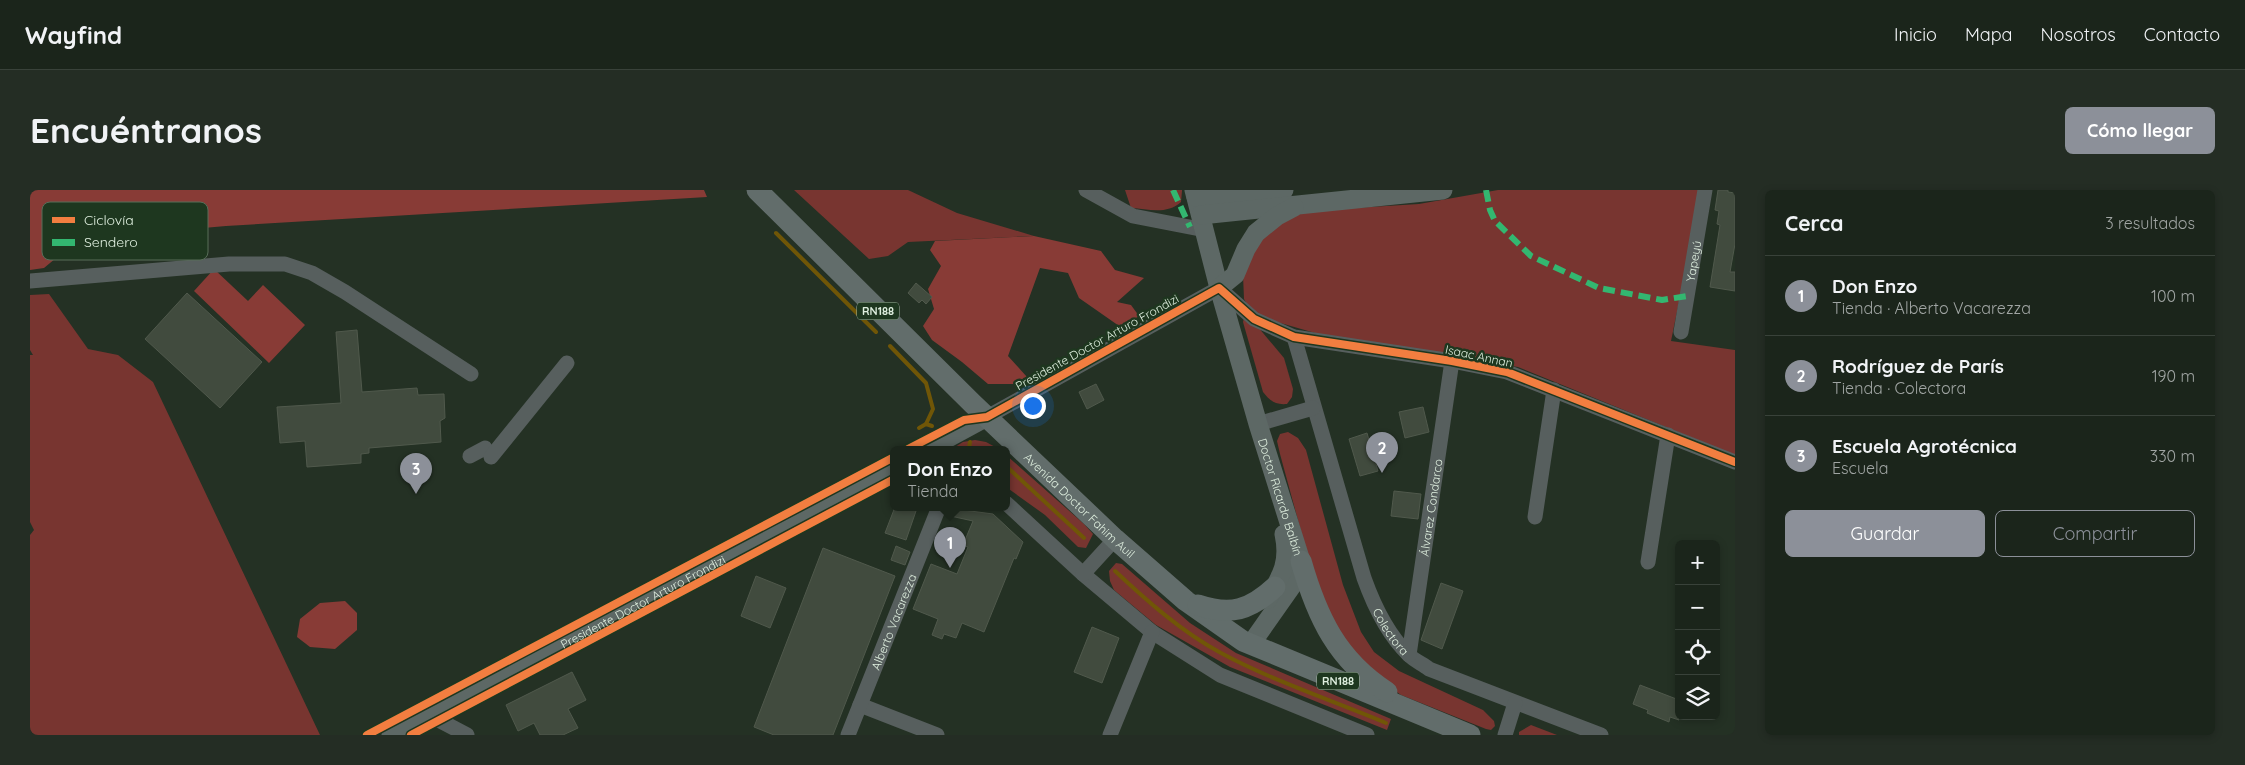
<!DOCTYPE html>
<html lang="es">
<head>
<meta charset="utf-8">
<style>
  :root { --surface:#1b251b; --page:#242d24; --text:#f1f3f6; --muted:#a0a5a3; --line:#39423a; --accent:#8c9099 }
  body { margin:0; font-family:Quicksand,sans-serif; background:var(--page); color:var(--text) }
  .controls { position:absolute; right:15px; bottom:15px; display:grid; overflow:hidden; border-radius:8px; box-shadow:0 2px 8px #0003 }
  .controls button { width:45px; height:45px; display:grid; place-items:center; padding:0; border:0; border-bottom:1px solid var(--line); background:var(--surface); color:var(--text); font:25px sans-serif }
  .you { position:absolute; left:1002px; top:215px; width:18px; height:18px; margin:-12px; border:4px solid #fff; border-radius:50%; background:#1a73e8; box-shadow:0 0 0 8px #1a73e833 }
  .badge { display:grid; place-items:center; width:32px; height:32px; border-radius:50%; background:var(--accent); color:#fff; font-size:16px; font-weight:700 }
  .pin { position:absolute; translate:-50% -41px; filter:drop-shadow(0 1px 2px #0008) }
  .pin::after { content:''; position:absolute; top:26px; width:18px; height:15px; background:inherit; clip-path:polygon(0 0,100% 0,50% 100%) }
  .popup { position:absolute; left:860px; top:256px; width:120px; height:65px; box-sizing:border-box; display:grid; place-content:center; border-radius:8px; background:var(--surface); filter:drop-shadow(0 1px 4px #0005); font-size:16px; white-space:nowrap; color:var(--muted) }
  .popup b { font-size:19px; color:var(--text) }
  .popup::after { content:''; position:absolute; left:50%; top:100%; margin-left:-10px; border:10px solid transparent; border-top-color:var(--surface) }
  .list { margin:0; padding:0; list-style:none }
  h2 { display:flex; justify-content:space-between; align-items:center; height:65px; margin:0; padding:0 20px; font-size:21px }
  h2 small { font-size:16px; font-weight:400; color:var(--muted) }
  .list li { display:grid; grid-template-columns:32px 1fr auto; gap:15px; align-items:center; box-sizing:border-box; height:80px; padding:0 20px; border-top:1px solid var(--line) }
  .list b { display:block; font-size:19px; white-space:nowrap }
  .list p { margin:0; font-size:16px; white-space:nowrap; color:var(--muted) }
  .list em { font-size:16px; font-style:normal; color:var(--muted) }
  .actions { display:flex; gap:10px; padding:15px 20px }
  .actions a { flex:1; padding:11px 0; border:1px solid var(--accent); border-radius:8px; text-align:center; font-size:18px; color:var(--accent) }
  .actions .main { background:var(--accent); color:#fff }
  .icon { flex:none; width:28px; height:28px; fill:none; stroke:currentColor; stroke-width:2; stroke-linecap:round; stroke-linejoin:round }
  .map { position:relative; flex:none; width:1705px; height:545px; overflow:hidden; border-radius:8px }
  header { display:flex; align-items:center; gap:30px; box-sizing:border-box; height:70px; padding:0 25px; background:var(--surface); border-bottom:1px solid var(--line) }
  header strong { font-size:24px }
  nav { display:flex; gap:28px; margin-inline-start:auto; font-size:18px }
  .intro { display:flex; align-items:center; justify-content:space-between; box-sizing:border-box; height:120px; padding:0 30px }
  h1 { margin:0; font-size:35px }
  .button { padding:12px 22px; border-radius:8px; background:var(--accent); color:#fff; font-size:18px; font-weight:700 }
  main { display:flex; gap:30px; padding:0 30px }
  aside { flex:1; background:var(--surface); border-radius:8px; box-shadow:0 2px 8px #0003 }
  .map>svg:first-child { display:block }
  .green { fill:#783530 }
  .forest { fill:#883b36 }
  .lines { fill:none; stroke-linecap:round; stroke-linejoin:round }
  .stream { stroke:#705607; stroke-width:4 }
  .building { fill:#414b3e; stroke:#50594c }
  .minor { stroke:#575f5e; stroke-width:15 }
  .major { stroke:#5d6865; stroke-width:19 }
  .highway { stroke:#626d6b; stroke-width:21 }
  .quiet { stroke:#33b770; stroke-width:6; stroke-dasharray:12 6; stroke-linecap:butt }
  .cycleway-casing { stroke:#1e371f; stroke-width:11 }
  .cycleway { stroke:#f27e40; stroke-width:8 }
  .labels { text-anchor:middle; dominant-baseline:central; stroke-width:5; stroke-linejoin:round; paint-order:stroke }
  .shield { fill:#1e371f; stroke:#a5b8a5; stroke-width:1 }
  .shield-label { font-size:11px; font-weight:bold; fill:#dfefdf }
  .street-label { font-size:12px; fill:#dfefdf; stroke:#1e371f }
  .key { fill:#1e371f; stroke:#586e59; stroke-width:1 }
  .key-label { font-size:14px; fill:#dfefdf }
</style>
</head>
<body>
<header>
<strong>Wayfind</strong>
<nav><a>Inicio</a><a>Mapa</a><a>Nosotros</a><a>Contacto</a></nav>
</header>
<div class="intro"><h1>Encuéntranos</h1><a class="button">Cómo llegar</a></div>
<main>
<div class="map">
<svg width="1705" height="545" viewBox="0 0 1705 545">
  <rect width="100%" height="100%" fill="#243124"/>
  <!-- green -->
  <g class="green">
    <polygon points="764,0 878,0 927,23 1004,46 878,52 858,66 839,69"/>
    <path d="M 1095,0 L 1152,0 L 1152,1 L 1151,12 C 1137,25 1118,19 1101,18 Z"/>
    <polygon points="1468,0 1672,0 1641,151 1705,160 1705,265 1488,177 1292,145 1247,132 1221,121 1214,109 1213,85 1223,60 1239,40 1275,21 1389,14"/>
    <polygon points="19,104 58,159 88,165 123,192 290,545 0,545 0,345 4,340 0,332 0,165 3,165 0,160 0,105"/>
    <path d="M 1214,128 L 1228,137 L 1254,168 L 1263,199 L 1262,207 L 1257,214 C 1245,215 1240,211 1233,202 L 1213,132 Z"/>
    <polygon points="1258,242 1268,248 1276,260 1313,395 1331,442 1344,462 1369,481 1453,520 1464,531 1465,536 1461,540 1456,539 1371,505 1350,490 1302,436 1275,356 1250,264 1247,251 1250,244"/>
    <polygon points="945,250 956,252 969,259 924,259 925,257 933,252"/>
    <polygon points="976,265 1054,334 1063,344 1056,358 1048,357 1015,325 976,297"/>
    <polygon points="1086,373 1092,374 1160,433 1206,463 1361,529 1357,540 1200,477 1126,435 1084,400 1080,391 1079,381"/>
    <polygon points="1501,535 1527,545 1489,545 1489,542"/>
  </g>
  <!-- forest -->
  <g class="forest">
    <polygon points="0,0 674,0 677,7 196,36 49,49 14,78 0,80"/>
    <polygon points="1004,46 1071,61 1085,80 1114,88 1087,112 1101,115 1109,126 1092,138 1049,108 1038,83 1010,78 978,166 997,187 983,194 958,194 932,172 902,150 893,136 904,119 898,99 911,76 900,60 905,51"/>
    <polygon points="184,79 218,111 233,95 275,135 239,173 164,101"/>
    <polygon points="315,411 327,423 327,440 305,459 280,457 267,447 270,429 290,413"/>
  </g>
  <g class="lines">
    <!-- stream -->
    <g class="stream">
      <polyline points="746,43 846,142"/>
      <polyline points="860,156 896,193 903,219 896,234"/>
      <polyline points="889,238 896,234 902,236"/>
      <polyline points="940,252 939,257 945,259"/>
      <polyline points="976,276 1054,348"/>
      <path d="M 1085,381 C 1117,411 1152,442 1191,463 C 1243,491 1301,510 1356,533"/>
    </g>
  </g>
  <!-- building -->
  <g class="building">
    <polygon points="1688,0 1698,0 1698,2 1705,3 1705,54 1700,82 1705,82 1705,101 1680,97 1690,35 1687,34 1689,21 1685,20"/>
    <polygon points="886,93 902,107 896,114 892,110 889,113 878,103"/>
    <polygon points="157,103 232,172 190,218 115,149"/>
    <polygon points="327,140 332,202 387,198 388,205 414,204 415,228 410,231 411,252 339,258 339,263 331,264 331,273 277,277 275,251 250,253 247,217 311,213 306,142"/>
    <polygon points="1066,194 1074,210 1057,219 1049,202"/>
    <polygon points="1393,217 1399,242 1375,248 1369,222"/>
    <polygon points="1337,243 1348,281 1330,286 1319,249"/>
    <polygon points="1364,301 1391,304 1388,329 1361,326"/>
    <polygon points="865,317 875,317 886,321 876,350 855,343"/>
    <polygon points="918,318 963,324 993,352 986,369 984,368 954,442 932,433 926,448 914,444 912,449 902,445 908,429 883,419 901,374 927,384 938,357 933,355 943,331 916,325"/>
    <polygon points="866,356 880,362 875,375 861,370"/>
    <polygon points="793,358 865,386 803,545 744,545 724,537"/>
    <polygon points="726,386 756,398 740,438 711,426"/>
    <polygon points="1411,393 1433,401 1412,459 1391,450"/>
    <polygon points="1062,437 1089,448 1072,493 1044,482"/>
    <polygon points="542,482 556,510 538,519 548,538 533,545 510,545 504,533 488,541 476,515"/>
    <polygon points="1610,495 1649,510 1649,530 1640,527 1639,532 1617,523 1618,520 1603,514"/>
  </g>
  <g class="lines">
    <!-- minor -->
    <g class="minor">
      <polyline points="1056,0 1103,26 1175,40"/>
      <polyline points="0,91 199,74 255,74 282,83 315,102 441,184"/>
      <path id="s1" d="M 1651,142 L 1675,0"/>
      <path id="s2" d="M 1264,147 L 1334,388 C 1344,416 1358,445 1379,465 C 1385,471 1393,474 1399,479 L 1571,545"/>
      <polyline points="957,227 1189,98 1224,129 1264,147 1422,171 1477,182 1705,272"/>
      <polyline points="1228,234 1283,218"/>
      <polyline points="440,266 455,258"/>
      <polyline points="461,267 537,173"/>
      <polyline points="976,313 1053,384 1122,442 1190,485 1337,545"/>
      <polyline points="1505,327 1524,200"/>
      <polyline points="1618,372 1638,245"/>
      <polyline points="1053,384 1085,349"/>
      <path id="s3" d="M 1379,465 L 1422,171"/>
      <polyline points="830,515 907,545"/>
      <polyline points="399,525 437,545"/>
      <path id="s4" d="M 818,545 L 909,317"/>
      <polyline points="1080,545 1122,442"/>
      <polyline points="1475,545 1485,513"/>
    </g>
    <!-- major -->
    <g class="major">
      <path id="s5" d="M 1164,0 L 1189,98 L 1228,234 L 1271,371 L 1270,383 L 1266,390 L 1221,454"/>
      <polyline points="1166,7 1254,0"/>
      <polyline points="1171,25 1413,0"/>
      <polyline points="1189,98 1205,85 1216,59 1226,43 1247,26 1264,17"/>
      <polyline points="898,259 957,227"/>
      <path d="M 1238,409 C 1252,385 1260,372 1254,344"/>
      <path id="s6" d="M 361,545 L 864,278"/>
    </g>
    <!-- highway -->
    <g class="highway">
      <path id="s7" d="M 727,0 L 943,214 L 1085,349 L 1156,411 L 1213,451 L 1440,545"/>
      <path d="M 1271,371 C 1287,427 1307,470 1357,502"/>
      <path d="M 1168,415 C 1201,426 1220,420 1245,397"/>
    </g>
    <!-- quiet -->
    <g class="quiet">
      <polyline points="1143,0 1160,37"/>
      <polyline points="1456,0 1460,20 1465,31 1501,66 1569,98 1632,110 1657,106"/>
    </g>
    <!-- cycleway casing -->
    <g class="cycleway-casing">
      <g id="cycleway">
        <polyline points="878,259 934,230 957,227 1189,98 1224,129 1264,147 1422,171 1477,182 1705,272"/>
        <polyline points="337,545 864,267"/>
        <polyline points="381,545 864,289"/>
      </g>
    </g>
    <!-- cycleway -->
    <use href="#cycleway" class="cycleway"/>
  </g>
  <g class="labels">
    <!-- shield labels -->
    <g class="shield">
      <rect x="827" y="112.5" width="42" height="17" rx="4"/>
      <rect x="1287" y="482.5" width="42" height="17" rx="4"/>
    </g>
    <g class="shield-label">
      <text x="848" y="121">RN188</text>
      <text x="1308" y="491">RN188</text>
    </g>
    <!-- street labels -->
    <g class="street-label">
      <text stroke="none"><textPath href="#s1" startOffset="72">Yapeyú</textPath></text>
      <text transform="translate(1067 152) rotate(-29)">Presidente Doctor Arturo Frondizi</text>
      <text transform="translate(1449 166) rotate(12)">Isaac Annan</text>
      <text stroke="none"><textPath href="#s5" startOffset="319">Doctor Ricardo Balbín</textPath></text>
      <text stroke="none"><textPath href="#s7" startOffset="451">Avenida Doctor Fahim Auil</textPath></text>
      <text stroke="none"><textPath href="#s3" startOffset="149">Álvarez Condarco</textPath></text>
      <text stroke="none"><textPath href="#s6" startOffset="285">Presidente Doctor Arturo Frondizi</textPath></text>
      <text stroke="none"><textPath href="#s4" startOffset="122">Alberto Vacarezza</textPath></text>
      <text stroke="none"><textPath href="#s2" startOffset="311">Colectora</textPath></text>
    </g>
  </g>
  <!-- legend -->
  <rect x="12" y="12" width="166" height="58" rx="8" class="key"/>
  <rect x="22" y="27" width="23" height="6" fill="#f27e40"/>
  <rect x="22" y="49" width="23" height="7" fill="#33b770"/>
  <g class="key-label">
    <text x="54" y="35">Ciclovía</text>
    <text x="54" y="57">Sendero</text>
  </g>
</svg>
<div class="controls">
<button>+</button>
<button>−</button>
<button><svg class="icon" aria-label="locate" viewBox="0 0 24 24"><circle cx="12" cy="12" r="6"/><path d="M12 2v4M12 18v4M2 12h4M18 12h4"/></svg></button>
<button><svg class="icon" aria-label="layers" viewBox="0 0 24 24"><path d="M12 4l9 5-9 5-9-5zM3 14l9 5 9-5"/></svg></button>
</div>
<div class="you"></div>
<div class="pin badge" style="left:920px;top:378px">1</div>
<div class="popup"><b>Don Enzo</b>Tienda</div>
<div class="pin badge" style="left:1352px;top:283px">2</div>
<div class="pin badge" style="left:386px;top:304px">3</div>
</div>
<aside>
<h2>Cerca<small>3 resultados</small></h2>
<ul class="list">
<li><span class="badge">1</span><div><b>Don Enzo</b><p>Tienda · Alberto Vacarezza</p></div><em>100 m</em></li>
<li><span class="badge">2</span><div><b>Rodríguez de París</b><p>Tienda · Colectora</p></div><em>190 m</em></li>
<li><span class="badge">3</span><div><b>Escuela Agrotécnica</b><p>Escuela</p></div><em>330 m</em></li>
</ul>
<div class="actions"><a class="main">Guardar</a><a>Compartir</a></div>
</aside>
</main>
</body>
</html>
